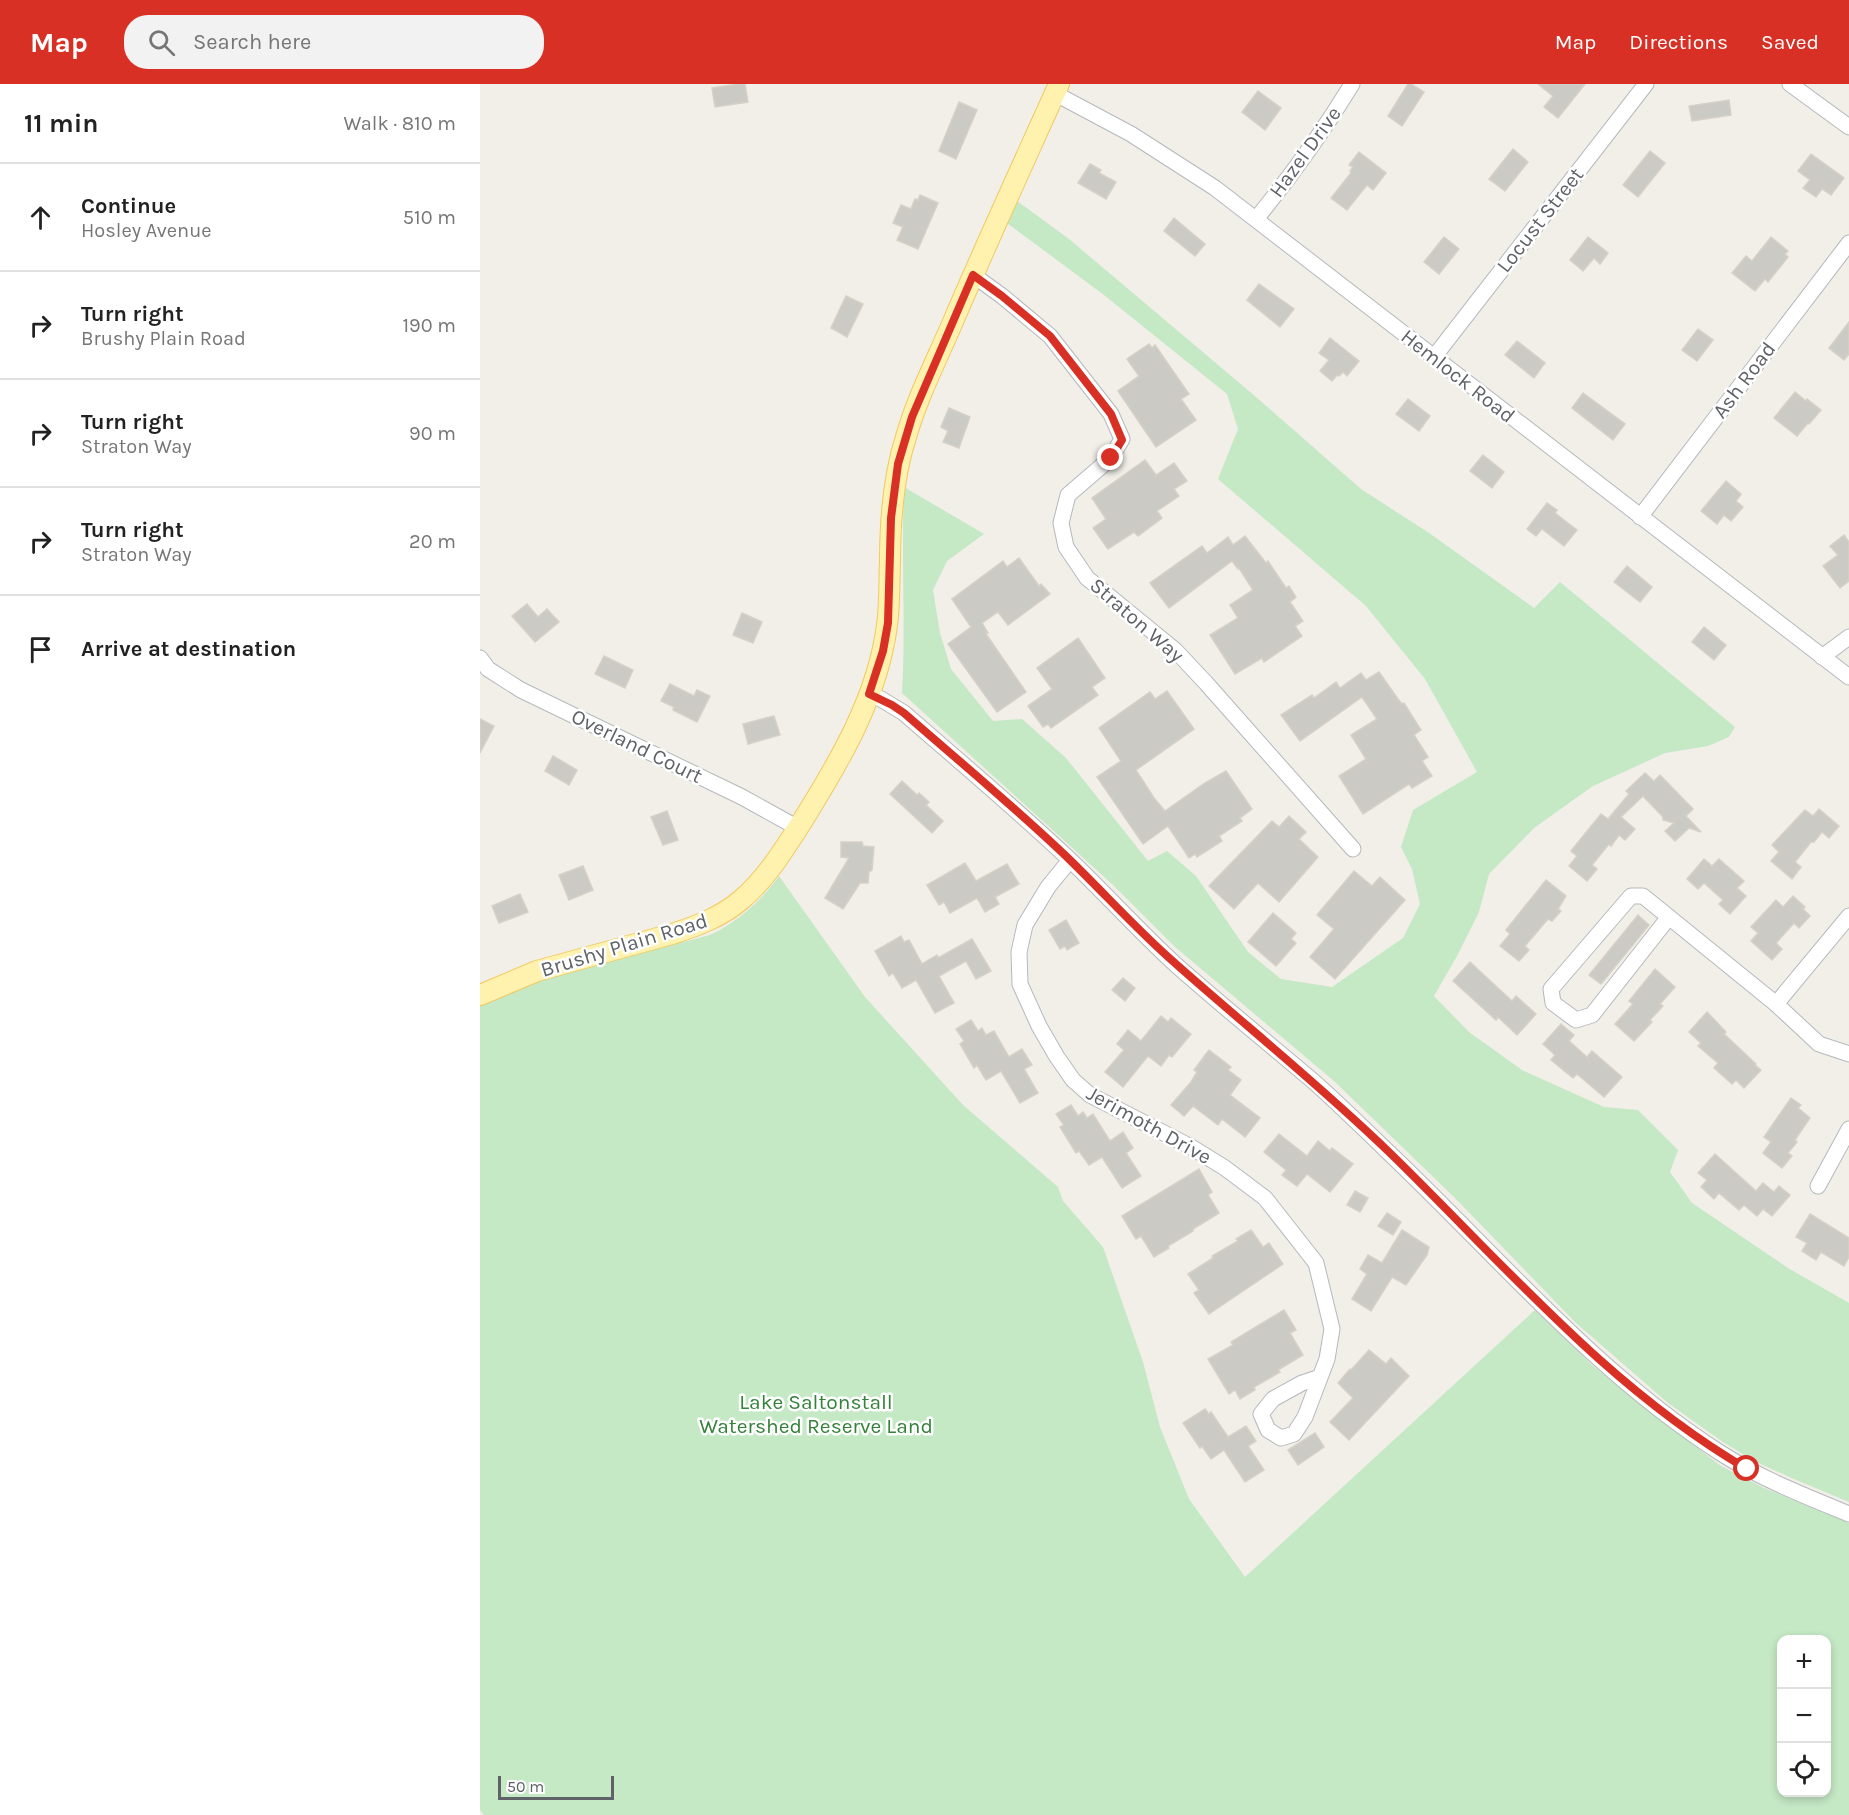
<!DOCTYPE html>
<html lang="en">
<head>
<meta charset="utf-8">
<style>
  :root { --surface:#fff; --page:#f2f2f2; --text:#222; --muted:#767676; --line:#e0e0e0; --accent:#d93025 }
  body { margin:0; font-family:Karla,sans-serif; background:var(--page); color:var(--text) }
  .controls { position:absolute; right:18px; bottom:18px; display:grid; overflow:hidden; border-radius:12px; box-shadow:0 3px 9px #0003 }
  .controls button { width:54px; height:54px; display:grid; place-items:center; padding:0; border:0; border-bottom:2px solid var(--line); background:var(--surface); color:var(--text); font:30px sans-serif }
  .scale { position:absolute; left:18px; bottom:15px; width:116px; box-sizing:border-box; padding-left:6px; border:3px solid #5f6368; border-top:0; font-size:16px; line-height:21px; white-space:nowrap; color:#5f6368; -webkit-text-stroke:4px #fff; paint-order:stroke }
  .stop { position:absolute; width:18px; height:18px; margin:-14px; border:4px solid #d93025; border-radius:50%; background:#fff }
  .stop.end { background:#d93025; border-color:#fff; box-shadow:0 2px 6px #0008 }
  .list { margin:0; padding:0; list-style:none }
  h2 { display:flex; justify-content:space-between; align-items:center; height:78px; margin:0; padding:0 24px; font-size:26px }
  h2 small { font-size:20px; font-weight:400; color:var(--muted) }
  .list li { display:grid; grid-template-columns:39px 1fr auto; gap:18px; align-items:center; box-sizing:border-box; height:108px; padding:0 24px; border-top:2px solid var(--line) }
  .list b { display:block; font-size:22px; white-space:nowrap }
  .list p { margin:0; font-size:20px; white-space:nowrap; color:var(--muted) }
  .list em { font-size:20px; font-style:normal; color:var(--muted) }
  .icon { flex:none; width:33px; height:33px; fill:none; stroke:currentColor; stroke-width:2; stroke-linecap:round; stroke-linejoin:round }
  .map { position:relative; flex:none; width:1369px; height:1731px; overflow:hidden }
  header { display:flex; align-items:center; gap:36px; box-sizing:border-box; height:84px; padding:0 30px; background:var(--accent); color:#fff }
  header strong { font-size:28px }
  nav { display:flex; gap:33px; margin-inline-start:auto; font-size:21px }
  .search { width:420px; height:54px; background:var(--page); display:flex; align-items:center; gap:15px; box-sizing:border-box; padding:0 21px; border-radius:24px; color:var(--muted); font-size:22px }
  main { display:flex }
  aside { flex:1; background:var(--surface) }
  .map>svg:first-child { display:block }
  .green { fill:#c5e8c5; fill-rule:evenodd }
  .building { fill:#cccac5; stroke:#d6d1c6; stroke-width:1.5 }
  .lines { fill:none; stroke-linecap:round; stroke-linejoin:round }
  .minor-casing { stroke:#b5b8bc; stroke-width:17 }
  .major-casing { stroke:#f2c960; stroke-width:22 }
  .minor { stroke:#fff; stroke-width:15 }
  .major { stroke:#fff2af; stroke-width:20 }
  .route { stroke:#d93025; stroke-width:8 }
  .labels { text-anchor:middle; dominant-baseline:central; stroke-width:5; stroke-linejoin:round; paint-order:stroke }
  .street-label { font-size:21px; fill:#5f6368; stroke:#fff }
  .park-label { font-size:21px; fill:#348238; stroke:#fff }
</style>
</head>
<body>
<header>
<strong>Map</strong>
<div class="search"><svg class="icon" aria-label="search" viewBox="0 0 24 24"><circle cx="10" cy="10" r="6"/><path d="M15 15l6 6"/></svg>Search here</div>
<nav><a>Map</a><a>Directions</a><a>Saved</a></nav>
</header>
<main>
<aside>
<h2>11 min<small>Walk · 810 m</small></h2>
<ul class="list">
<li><svg class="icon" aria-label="ahead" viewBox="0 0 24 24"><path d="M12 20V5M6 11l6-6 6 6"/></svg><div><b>Continue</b><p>Hosley Avenue</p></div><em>510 m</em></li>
<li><svg class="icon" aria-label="right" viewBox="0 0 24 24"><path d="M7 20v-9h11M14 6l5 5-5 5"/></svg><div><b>Turn right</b><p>Brushy Plain Road</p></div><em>190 m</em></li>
<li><svg class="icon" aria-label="right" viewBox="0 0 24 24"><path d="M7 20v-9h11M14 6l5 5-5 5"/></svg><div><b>Turn right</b><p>Straton Way</p></div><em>90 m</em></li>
<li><svg class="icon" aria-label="right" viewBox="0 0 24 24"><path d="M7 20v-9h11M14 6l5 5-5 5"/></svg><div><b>Turn right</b><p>Straton Way</p></div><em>20 m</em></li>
<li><svg class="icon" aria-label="arrive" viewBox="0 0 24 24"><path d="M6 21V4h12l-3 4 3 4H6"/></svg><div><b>Arrive at destination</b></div></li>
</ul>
</aside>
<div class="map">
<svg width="1369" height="1731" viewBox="0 0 1369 1731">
  <rect width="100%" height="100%" fill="#f1efe8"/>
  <!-- green -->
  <g class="green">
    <path d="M 537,117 L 589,155 L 776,313 L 881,405 L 949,449 L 1054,524 L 1080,498 L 1255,643 L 1249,653 L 1228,662 L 1185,669 L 1113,702 L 1054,744 L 1009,790 L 999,828 L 977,872 L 954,912 L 989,948 L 1042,986 L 1124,1023 L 1158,1026 L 1198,1066 L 1190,1088 L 1212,1119 L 1308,1184 L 1369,1219 L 1369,1418 L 1314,1395 L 1276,1378 L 1243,1358 L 1188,1319 L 1096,1239 L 974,1113 L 854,997 L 694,862 L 632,800 L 422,609 C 426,541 421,472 424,403 L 504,450 L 467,477 L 453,506 L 460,549 L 471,585 L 513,637 L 542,635 L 586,674 L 668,777 L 687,767 L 716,792 L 768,868 L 801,895 L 852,903 L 923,854 L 940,820 L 932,785 L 921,763 L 933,726 L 997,688 L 945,595 L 886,522 L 738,395 L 758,345 L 747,310 L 624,211 L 527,139 Z"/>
    <path d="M 299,792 L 385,913 L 483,1021 L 578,1103 L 583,1117 L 623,1163 L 663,1278 L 680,1343 L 709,1415 L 765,1493 L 1055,1226 L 1112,1281 L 1169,1327 L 1241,1382 L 1284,1404 L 1369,1439 L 1369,1731 L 4,1731 L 0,1726 L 0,921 L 33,906 L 67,894 L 230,851 C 258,838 281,817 299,792 ZM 1302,1556 L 1346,1556 L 1346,1708 L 1302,1708 Z"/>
  </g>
  <!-- building -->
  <g class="building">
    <polygon points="259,0 265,0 268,18 235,23 232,4"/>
    <polygon points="928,0 931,0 944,8 922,42 908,32"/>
    <polygon points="1058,0 1105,0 1078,34 1064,23 1073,12"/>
    <polygon points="778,7 801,24 785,46 762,28"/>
    <polygon points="1249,16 1251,31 1212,37 1209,22"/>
    <polygon points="479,18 497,26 476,75 459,67"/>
    <polygon points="1033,65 1048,78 1025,107 1009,95"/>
    <polygon points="1170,67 1185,79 1158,113 1143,101"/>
    <polygon points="879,68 906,89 893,106 887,101 867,126 851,114 871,89 870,87 873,83 869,81"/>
    <polygon points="1331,70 1364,94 1351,111 1342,105 1336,113 1323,104 1330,96 1318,87"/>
    <polygon points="610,80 621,86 619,89 636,98 626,115 598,99"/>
    <polygon points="440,111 458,119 438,165 417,156 423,143 413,139 421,121 431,125 435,115 438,116"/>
    <polygon points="694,134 725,160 715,172 684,147"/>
    <polygon points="964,153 979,165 959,190 944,178"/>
    <polygon points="1108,153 1128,169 1120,180 1114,174 1103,187 1090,176"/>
    <polygon points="1291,153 1308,167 1305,170 1308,173 1288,198 1285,195 1275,207 1252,189 1266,172 1272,177"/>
    <polygon points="779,200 814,225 800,243 767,216"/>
    <polygon points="366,212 383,220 367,253 351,244"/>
    <polygon points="1369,238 1369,270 1364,276 1349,264"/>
    <polygon points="1218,245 1233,256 1217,277 1202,266"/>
    <polygon points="850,254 879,277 867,292 863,288 859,292 857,291 852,297 840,287 849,276 839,269"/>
    <polygon points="1037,257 1065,279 1054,294 1025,271"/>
    <polygon points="669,260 672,264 675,261 709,310 701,315 716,336 676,363 638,307 659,292 647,275"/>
    <polygon points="1315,308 1326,317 1327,315 1341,326 1329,340 1328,339 1317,352 1294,334"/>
    <polygon points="1103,309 1145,340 1133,356 1092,324"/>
    <polygon points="928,315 950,332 939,347 916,330"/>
    <polygon points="469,324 490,333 479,364 463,358 468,347 461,343"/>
    <polygon points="1003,371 1024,388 1012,404 990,387"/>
    <polygon points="665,376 676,391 694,379 707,397 694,405 699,412 677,427 682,434 658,452 654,448 628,465 613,444 626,435 612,414"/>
    <polygon points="1246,397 1261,410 1256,417 1263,423 1251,437 1244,431 1237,440 1221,427"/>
    <polygon points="1067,419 1077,426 1075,429 1097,446 1084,462 1062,445 1056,452 1047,445"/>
    <polygon points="1364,451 1369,458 1369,497 1360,504 1343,482 1358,471 1350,462"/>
    <polygon points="765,452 786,479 788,477 806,504 809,502 816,513 810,518 823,537 815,542 822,552 784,578 782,574 755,590 730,551 758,534 750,521 773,506 759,484 758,485 752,477 689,524 670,499 722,462 727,469 748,453 753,461"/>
    <polygon points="539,474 559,502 561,500 570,510 528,541 518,528 502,539 508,549 506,550 546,608 517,628 468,560 491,543 472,515 523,477 527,483"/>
    <polygon points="1147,482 1172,503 1160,518 1134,498"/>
    <polygon points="47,520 58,533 67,525 79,538 55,558 32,532"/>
    <polygon points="262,529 282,538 273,559 253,551"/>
    <polygon points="1224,543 1246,561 1234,576 1212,558"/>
    <polygon points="598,554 625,594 612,603 618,611 571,644 568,640 563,643 548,622 572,605 557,584"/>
    <polygon points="124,572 153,586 145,604 115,590"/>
    <polygon points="899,588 918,615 922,620 924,619 941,646 934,651 948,673 942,677 952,692 932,704 929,700 883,730 859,692 886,675 871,651 897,635 882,613 820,657 801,631 832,611 834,614 856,598 860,604 881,589 886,596"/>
    <polygon points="190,600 214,612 217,606 230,612 217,638 193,626 194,623 181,617"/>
    <polygon points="687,607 714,645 656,686 674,714 685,727 725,699 746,687 772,725 760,734 762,737 739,752 742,757 717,773 715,770 709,774 688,742 663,760 617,693 641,677 619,644 670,608 675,615"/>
    <polygon points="294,632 300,651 268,660 263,640"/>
    <polygon points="0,635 14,642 0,669"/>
    <polygon points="73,672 97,686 89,701 65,687"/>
    <polygon points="1165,689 1174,697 1180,691 1213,725 1206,732 1221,748 1209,744 1195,757 1185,747 1194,739 1183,736 1183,733 1163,712 1141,733 1155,745 1145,756 1139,751 1131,762 1129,760 1112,781 1117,785 1107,797 1089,782 1097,772 1091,767 1121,730 1128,735 1149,710 1146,707"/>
    <polygon points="422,697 437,711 439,709 449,718 446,721 463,737 452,749 410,710"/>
    <polygon points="1339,725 1359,742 1349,754 1342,748 1334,758 1331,758 1315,778 1321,783 1312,795 1291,777 1299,768 1292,761 1325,726 1333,732"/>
    <polygon points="187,727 198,756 183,761 171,733"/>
    <polygon points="809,732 826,748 819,755 838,773 799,818 778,799 754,825 729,802 792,737 799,743"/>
    <polygon points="361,758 382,758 383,762 394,763 392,786 389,788 388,799 380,799 363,825 345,814 369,774 361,773"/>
    <polygon points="1224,775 1232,782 1239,775 1264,797 1257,804 1266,812 1250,830 1239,820 1243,816 1224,799 1218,805 1207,795"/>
    <polygon points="485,779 496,797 527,780 539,800 515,813 519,820 505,828 497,814 470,829 464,818 459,821 447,801"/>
    <polygon points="103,782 113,806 89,816 79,791"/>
    <polygon points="874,787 892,802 900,793 925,816 855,895 830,873 854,845 837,831"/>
    <polygon points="1066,796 1086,812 1078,825 1081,827 1072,837 1068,835 1045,862 1049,866 1039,877 1020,862 1030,850 1026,846"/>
    <polygon points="40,810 48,828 19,839 12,822"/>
    <polygon points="1313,812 1325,823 1323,825 1330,832 1319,844 1314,839 1296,859 1302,865 1292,876 1271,857 1278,849 1271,843 1296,816 1303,823"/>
    <polygon points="793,829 816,849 811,855 816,859 796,882 768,858"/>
    <polygon points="1158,831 1169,841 1121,900 1109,891"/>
    <polygon points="586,836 599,859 587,866 585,862 580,865 569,846"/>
    <polygon points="421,852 424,858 429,856 442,880 457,871 458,874 492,855 511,887 496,895 486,877 459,892 474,919 455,929 436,896 422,904 413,889 409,892 395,867"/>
    <polygon points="990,878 1032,917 1036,912 1056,930 1037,951 1018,933 1016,936 973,897"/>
    <polygon points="1175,885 1195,903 1180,920 1183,922 1170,936 1172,938 1154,957 1135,940 1153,920 1149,917"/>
    <polygon points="643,894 655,904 645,917 632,906"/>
    <polygon points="1227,928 1246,948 1244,950 1276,980 1275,981 1281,986 1264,1004 1256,996 1252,1000 1234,984 1238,979 1218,962 1221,959 1209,948"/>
    <polygon points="681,932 688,938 691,934 711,950 692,973 689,971 681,982 668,972 643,1003 625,988 644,966 637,960 648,946 661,957"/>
    <polygon points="491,936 498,947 502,944 506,951 514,947 529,973 542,965 552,981 544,985 558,1009 540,1019 521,987 506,996 497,981 494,984 480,960 484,957 476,945"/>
    <polygon points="1081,940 1094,951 1089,957 1107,973 1112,967 1142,993 1124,1013 1097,990 1093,994 1071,976 1075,971 1063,960"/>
    <polygon points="729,966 751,983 748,986 761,996 750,1011 780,1034 765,1053 742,1035 738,1041 713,1022 704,1032 691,1021 711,998 717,988 714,986"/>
    <polygon points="1311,1014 1321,1021 1318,1024 1330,1034 1315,1056 1317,1058 1308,1069 1312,1072 1302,1084 1283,1069 1291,1058 1284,1053"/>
    <polygon points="591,1021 598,1032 603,1028 607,1034 613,1030 630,1057 643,1048 653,1064 646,1069 661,1092 642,1104 622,1073 609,1081 599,1067 596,1069 580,1043 584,1041 576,1030"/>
    <polygon points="799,1050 827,1072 838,1057 850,1067 852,1064 873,1080 850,1108 827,1090 817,1102 802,1091 806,1086 784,1068"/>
    <polygon points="1235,1070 1276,1107 1283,1099 1294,1108 1299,1102 1310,1111 1292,1132 1283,1125 1277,1132 1264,1121 1259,1126 1239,1109 1234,1115 1221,1103 1227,1096 1218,1089"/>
    <polygon points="719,1085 732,1108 728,1111 739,1129 713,1145 713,1147 688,1162 689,1164 674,1173 661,1152 656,1155 642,1132"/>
    <polygon points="875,1107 888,1114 880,1128 867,1121"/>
    <polygon points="907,1129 921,1138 913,1151 898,1142"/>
    <polygon points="1330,1130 1369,1154 1369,1173 1364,1182 1341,1168 1336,1176 1322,1167 1327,1159 1316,1153"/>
    <polygon points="771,1146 783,1163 789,1159 803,1180 729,1230 714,1209 719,1206 708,1190 733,1174 732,1172 758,1157 756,1155"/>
    <polygon points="922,1146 949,1163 947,1171 926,1201 912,1193 891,1227 872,1215 887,1190 880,1185 888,1171 902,1179"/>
    <polygon points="804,1226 816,1246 810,1249 823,1271 798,1286 800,1288 774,1303 775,1306 760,1315 755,1306 749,1310 728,1275 753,1261 751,1258"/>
    <polygon points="889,1266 906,1280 911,1274 929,1292 869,1356 850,1338 873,1314 858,1299 870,1285 871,1286"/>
    <polygon points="725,1325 729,1330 731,1328 748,1353 766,1342 776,1357 768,1362 784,1386 765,1398 744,1366 731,1375 722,1362 720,1364 703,1339"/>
    <polygon points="835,1349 844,1363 818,1381 808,1366"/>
  </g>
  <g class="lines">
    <!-- minor casing -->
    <g class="minor-casing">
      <g id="minor">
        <polyline points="1310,0 1369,43"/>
        <polyline points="574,9 651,50 735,104 1369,593"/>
        <path d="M 776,135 C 811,92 843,48 872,0"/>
        <polyline points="493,191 522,212 570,252 631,330 642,355 631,374 588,411 581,439 586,463 607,494 695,566 726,599 873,765"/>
        <polyline points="954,273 1166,0"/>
        <polyline points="1160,433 1369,159"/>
        <polyline points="1342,573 1369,553"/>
        <polyline points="0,574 8,585 41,606 262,713 318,744"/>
        <path d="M 389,610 L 401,615 L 424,629 C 479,677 535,724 588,774 C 624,808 658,846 695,880 C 740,920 787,958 833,997 C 858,1019 882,1043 906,1066 C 1015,1169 1112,1286 1239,1368 C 1279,1394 1325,1412 1369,1430"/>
        <polyline points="590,776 568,803 545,841 539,868 540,900 559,942 577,973 593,996 610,1011 711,1063 745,1084 785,1114 836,1179 852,1245 847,1275 825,1333 814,1350 801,1354 788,1346 781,1330 793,1315 822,1299 840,1293"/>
        <polyline points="1189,833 1112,931 1096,936 1073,919 1071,905 1151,812 1163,812 1296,920 1339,960 1369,970"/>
        <polyline points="1296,920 1369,832"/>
        <polyline points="1338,1102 1369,1045"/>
      </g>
    </g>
    <!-- major casing -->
    <g class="major-casing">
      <path id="major" d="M 0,911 L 57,887 L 192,850 C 217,842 241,833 261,816 C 287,794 305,764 323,736 C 361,675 398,612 407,541 C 410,520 409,499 410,478 C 410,436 413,393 426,353 C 437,314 456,277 472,240 C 506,160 543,80 579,0"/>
    </g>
    <!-- minor -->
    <use href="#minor" class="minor"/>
    <!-- major -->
    <use href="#major" class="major"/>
  </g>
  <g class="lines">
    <!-- route -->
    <path class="route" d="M 631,374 L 642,356 L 631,330 L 570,252 L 522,212 L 493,191 L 432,333 L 418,380 L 411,434 L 408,539 L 403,567 L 389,610 L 412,621 L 424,629 C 480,678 537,725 590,776 C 626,811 659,848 696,880 C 767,943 841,1002 910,1069 C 1023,1179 1128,1304 1267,1385"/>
  </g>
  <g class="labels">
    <!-- street labels -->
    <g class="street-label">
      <text transform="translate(825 68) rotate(-54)">Hazel Drive</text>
      <text transform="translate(1060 136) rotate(-52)">Locust Street</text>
      <text transform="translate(978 292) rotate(38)">Hemlock Road</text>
      <text transform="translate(1264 296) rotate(-53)">Ash Road</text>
      <text transform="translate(657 536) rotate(41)">Straton Way</text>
      <text transform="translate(157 662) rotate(26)">Overland Court</text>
      <text transform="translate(144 861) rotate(-17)">Brushy Plain Road</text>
      <text transform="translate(669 1041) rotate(29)">Jerimoth Drive</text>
    </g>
    <!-- park labels -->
    <g class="park-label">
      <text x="336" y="1318">Lake Saltonstall<tspan x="336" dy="24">Watershed Reserve Land</tspan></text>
    </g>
  </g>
</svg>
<div class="controls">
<button>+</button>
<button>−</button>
<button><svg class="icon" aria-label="locate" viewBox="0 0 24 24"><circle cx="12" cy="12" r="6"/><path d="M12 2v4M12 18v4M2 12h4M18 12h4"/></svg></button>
</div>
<div class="scale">50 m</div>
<div class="stop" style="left:1267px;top:1385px"></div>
<div class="stop end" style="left:631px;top:374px"></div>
</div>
</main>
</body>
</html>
